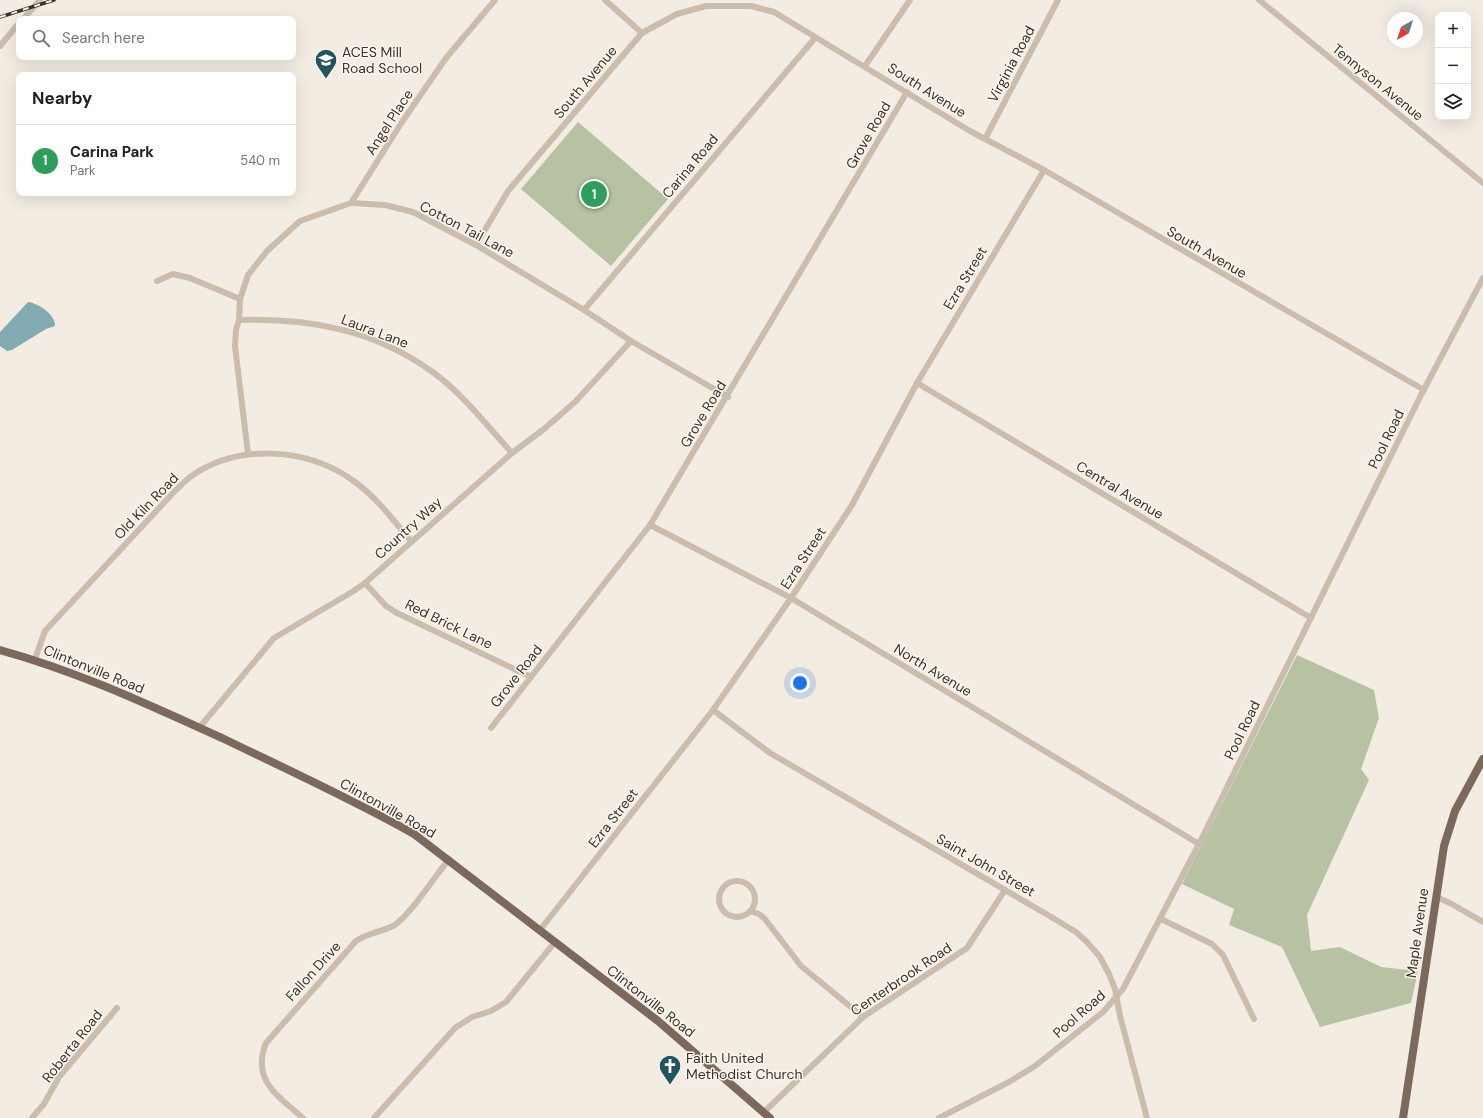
<!DOCTYPE html>
<html lang="en">
<head>
<meta charset="utf-8">
<style>
  :root { --surface:#fff; --page:#f2f2f2; --text:#202124; --muted:#757577; --line:#e0e0e0; --accent:#22545b }
  body { margin:0; font-family:"DM Sans",sans-serif; background:var(--page); color:var(--text) }
  .controls { position:absolute; right:12px; top:12px; display:grid; overflow:hidden; border-radius:8px; box-shadow:0 4px 16px #0002 }
  .controls button { width:36px; height:36px; display:grid; place-items:center; padding:0; border:0; border-bottom:1px solid var(--line); background:var(--surface); color:var(--text); font:20px sans-serif }
  .compass { position:absolute; left:1387px; top:12px; width:36px; height:36px; border-radius:50%; background:var(--surface); box-shadow:0 4px 16px #0002; rotate:219deg }
  .you { position:absolute; left:800px; top:683px; width:14px; height:14px; margin:-10px; border:3px solid #fff; border-radius:50%; background:#1a73e8; box-shadow:0 0 0 6px #1a73e833 }
  .badge { display:grid; place-items:center; width:26px; height:26px; border-radius:50%; background:var(--accent); color:#fff; font-size:13px; font-weight:700 }
  .pin { position:absolute; translate:-50% -50%; border:2px solid #fff; box-shadow:0 1px 4px #0006 }
  .list { margin:0; padding:0; list-style:none }
  h2 { display:flex; justify-content:space-between; align-items:center; height:52px; margin:0; padding:0 16px; font-size:17px }
  h2 small { font-size:13px; font-weight:400; color:var(--muted) }
  .list li { display:grid; grid-template-columns:26px 1fr auto; gap:12px; align-items:center; box-sizing:border-box; height:72px; padding:0 16px; border-top:1px solid var(--line) }
  .list b { display:block; font-size:15px; white-space:nowrap }
  .list p { margin:0; font-size:13px; white-space:nowrap; color:var(--muted) }
  .list em { font-size:13px; font-style:normal; color:var(--muted) }
  .icon { flex:none; width:22px; height:22px; fill:none; stroke:currentColor; stroke-width:2; stroke-linecap:round; stroke-linejoin:round }
  .map { position:relative; flex:none; width:1483px; height:1118px; overflow:hidden }
  .search { position:absolute; background:var(--surface); box-shadow:0 4px 16px #0002; left:16px; top:16px; width:280px; height:44px; display:flex; align-items:center; gap:10px; box-sizing:border-box; padding:0 14px; border-radius:8px; color:var(--muted); font-size:15px }
  .panel { position:absolute; background:var(--surface); box-shadow:0 4px 16px #0002; left:16px; top:72px; width:280px; height:124px; border-radius:8px }
  .map>svg:first-child { display:block }
  .green { fill:#b6c2a2 }
  .water { fill:#81abb0 }
  .lines { fill:none; stroke-linecap:round; stroke-linejoin:round }
  .minor { stroke:#cbbdad; stroke-width:6 }
  .major { stroke:#7b695d; stroke-width:8 }
  .rail-casing { stroke:#3a312c; stroke-width:3.5 }
  .rail { stroke:#faf6ee; stroke-width:2; stroke-dasharray:6; stroke-linecap:butt }
  .labels { text-anchor:middle; dominant-baseline:central; stroke-width:3; stroke-linejoin:round; paint-order:stroke }
  .poi-label { font-size:14px; fill:#3a312c; stroke:#faf6ee; text-anchor:start }
  .street-label { font-size:14px; fill:#3a312c; stroke:#faf6ee }
</style>
</head>
<body>
<div class="map">
<svg width="1483" height="1118" viewBox="0 0 1483 1118">
  <rect width="100%" height="100%" fill="#f3ece2"/>
  <!-- green -->
  <g class="green">
    <polygon points="578,122 668,199 611,266 521,189"/>
    <polygon points="1297,655 1374,690 1379,718 1361,769 1369,780 1307,915 1311,951 1340,947 1381,967 1418,971 1411,1003 1320,1027 1282,947 1229,925 1234,909 1182,884"/>
  </g>
  <!-- water -->
  <path class="water" d="M 28,302 C 38,303 56,315 55,326 L 46,329 L 12,350 L 7,351 L 0,346 L 0,332 Z"/>
  <g class="lines">
    <!-- minor -->
    <g class="minor">
      <polyline points="605,0 642,33"/>
      <polyline points="1259,0 1483,183"/>
      <polyline points="23,19 40,0"/>
      <polyline points="0,46 19,23"/>
      <polyline points="865,66 910,0"/>
      <polyline points="985,139 1058,0"/>
      <polyline points="351,203 402,122 446,58 495,0"/>
      <polyline points="476,245 508,191 642,33 677,14 706,6 751,6 774,12 970,131 1044,170 1424,390"/>
      <polyline points="157,281 173,274 190,278 240,299"/>
      <polyline points="584,310 815,38"/>
      <path d="M 239,320 C 311,318 375,330 434,373 C 464,395 487,426 512,453"/>
      <polyline points="917,383 1311,618"/>
      <polyline points="248,454 235,346 236,330 239,320 240,299 248,275 267,251 300,221 351,203 385,205 413,212 476,245 584,310 631,341 728,397"/>
      <polyline points="650,525 791,598 1199,844"/>
      <polyline points="365,583 386,606 397,613 531,677"/>
      <path d="M 35,659 L 45,631 L 172,494 C 178,488 184,482 190,477 C 238,443 308,447 355,482 C 376,497 394,521 411,541"/>
      <polyline points="713,710 770,753 1053,918 1076,932 1087,942 1100,957 1109,974 1115,989 1120,1016 1147,1118"/>
      <polyline points="199,728 274,638 352,592 365,583 512,453 544,429 575,402 631,341"/>
      <polyline points="491,728 650,525 907,92"/>
      <circle cx="737" cy="899" r="18"/>
      <polyline points="1436,897 1450,903 1483,922"/>
      <polyline points="750,911 759,914 765,919 801,966 863,1017"/>
      <polyline points="1161,919 1212,944 1223,955 1254,1019"/>
      <polyline points="540,930 713,710 791,598 852,505 917,383 1044,170"/>
      <polyline points="764,1112 863,1017 967,948 1005,890"/>
      <polyline points="32,1118 44,1104 59,1077 117,1008"/>
      <path d="M 303,1118 C 278,1096 251,1080 266,1043 L 356,941 C 368,933 380,932 393,926 C 409,917 436,875 449,859"/>
      <polyline points="374,1118 455,1028 472,1017 491,1011 506,1002 555,942"/>
      <polyline points="939,1118 1009,1082 1035,1066 1103,1012 1123,989 1199,844 1421,395 1483,278"/>
    </g>
    <!-- major -->
    <g class="major">
      <path d="M 0,650 C 77,671 149,705 222,738 C 286,769 352,799 414,834 L 658,1021 L 770,1118"/>
      <polyline points="1403,1118 1444,846 1455,811 1483,759"/>
    </g>
    <!-- rail casing -->
    <g class="rail-casing">
      <polyline id="rail" points="0,17 54,0"/>
    </g>
    <!-- rail -->
    <use href="#rail" class="rail"/>
  </g>
  <!-- icons -->
  <defs>
    <g id="school-pin" transform="scale(1.15)"><path d="M0 17L-7.5 6A9.5 9.5 0 1 1 7.5 6Z" fill="#22545b" stroke="#faf6ee"/><path d="M0-5L7-2L0 1L-7-2ZM-4 1L0 2.5L4 1V4Q0 6-4 4Z" fill="#fff"/></g>
    <g id="church-pin" transform="scale(1.15)"><path d="M0 17L-7.5 6A9.5 9.5 0 1 1 7.5 6Z" fill="#22545b" stroke="#faf6ee"/><path d="M-1.2-6h2.4v3.5h3.3v2.4h-3.3V6h-2.4V-.1h-3.3v-2.4h3.3Z" fill="#fff"/></g>
  </defs>
  <g fill-rule="evenodd">
    <use href="#school-pin" x="326" y="60"/>
    <use href="#church-pin" x="670" y="1066"/>
  </g>
  <g class="labels">
    <!-- poi labels -->
    <g class="poi-label">
      <text x="342" y="52">ACES Mill<tspan x="342" dy="16">Road School</tspan></text>
      <text x="686" y="1058">Faith United<tspan x="686" dy="16">Methodist Church</tspan></text>
    </g>
    <!-- street labels -->
    <g class="street-label">
      <text transform="translate(1011 64) rotate(-62)">Virginia Road</text>
      <text transform="translate(585 82) rotate(-50)">South Avenue</text>
      <text transform="translate(1378 82) rotate(39)">Tennyson Avenue</text>
      <text transform="translate(927 90) rotate(32)">South Avenue</text>
      <text transform="translate(389 122) rotate(-57)">Angel Place</text>
      <text transform="translate(868 135) rotate(-60)">Grove Road</text>
      <text transform="translate(690 166) rotate(-50)">Carina Road</text>
      <text transform="translate(467 229) rotate(28)">Cotton Tail Lane</text>
      <text transform="translate(1207 252) rotate(30)">South Avenue</text>
      <text transform="translate(965 278) rotate(-59)">Ezra Street</text>
      <text transform="translate(375 331) rotate(21)">Laura Lane</text>
      <text transform="translate(703 414) rotate(-59)">Grove Road</text>
      <text transform="translate(1386 439) rotate(-64)">Pool Road</text>
      <text transform="translate(1120 490) rotate(31)">Central Avenue</text>
      <text transform="translate(146 506) rotate(-46)">Old Kiln Road</text>
      <text transform="translate(408 528) rotate(-42)">Country Way</text>
      <text transform="translate(803 558) rotate(-57)">Ezra Street</text>
      <text transform="translate(449 624) rotate(26)">Red Brick Lane</text>
      <text transform="translate(94 669) rotate(22)">Clintonville Road</text>
      <text transform="translate(933 670) rotate(31)">North Avenue</text>
      <text transform="translate(516 676) rotate(-52)">Grove Road</text>
      <text transform="translate(1242 730) rotate(-64)">Pool Road</text>
      <text transform="translate(388 808) rotate(29)">Clintonville Road</text>
      <text transform="translate(613 818) rotate(-52)">Ezra Street</text>
      <text transform="translate(986 865) rotate(30)">Saint John Street</text>
      <text transform="translate(1417 933) rotate(-82)">Maple Avenue</text>
      <text transform="translate(313 971) rotate(-48)">Fallon Drive</text>
      <text transform="translate(901 979) rotate(-34)">Centerbrook Road</text>
      <text transform="translate(651 1001) rotate(38)">Clintonville Road</text>
      <text transform="translate(1079 1014) rotate(-41)">Pool Road</text>
      <text transform="translate(72 1046) rotate(-52)">Roberta Road</text>
    </g>
  </g>
</svg>
<div class="controls">
<button>+</button>
<button>−</button>
<button><svg class="icon" aria-label="layers" viewBox="0 0 24 24"><path d="M12 4l9 5-9 5-9-5zM3 14l9 5 9-5"/></svg></button>
</div>
<svg class="compass" viewBox="-18 -18 36 36"><path d="M0-13l5 13h-10z" fill="#e53935"/><path d="M0 13l5-13h-10z" fill="#757577"/></svg>
<div class="you"></div>
<div class="pin badge" style="left:594px;top:194px;background:#2e9e5b">1</div>
<div class="search"><svg class="icon" aria-label="search" viewBox="0 0 24 24"><circle cx="10" cy="10" r="6"/><path d="M15 15l6 6"/></svg>Search here</div>
<section class="panel">
<h2>Nearby<small></small></h2>
<ul class="list">
<li><span class="badge" style="background:#2e9e5b">1</span><div><b>Carina Park</b><p>Park</p></div><em>540 m</em></li>
</ul>
</section>
</div>
</body>
</html>
